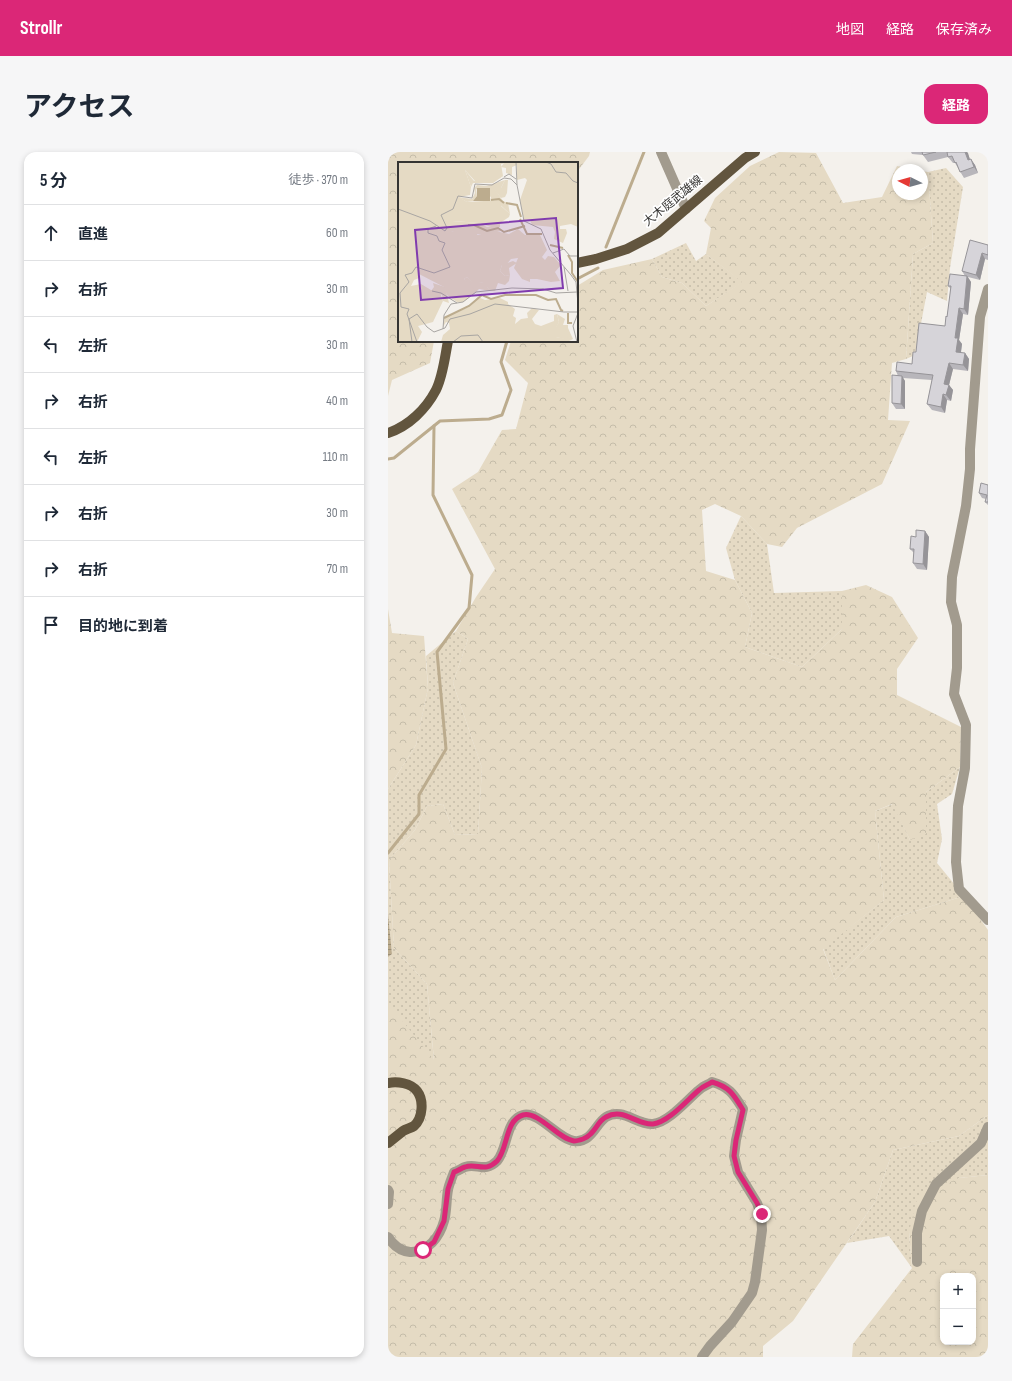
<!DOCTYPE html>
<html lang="ja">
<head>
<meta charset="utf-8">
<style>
  :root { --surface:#fff; --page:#f6f6f7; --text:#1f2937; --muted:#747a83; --line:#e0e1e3; --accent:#db2777 }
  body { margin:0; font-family:"Sofia Sans Condensed","Noto Sans JP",sans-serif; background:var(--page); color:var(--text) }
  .controls { position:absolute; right:12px; bottom:12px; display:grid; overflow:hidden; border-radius:8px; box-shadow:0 2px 6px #0003 }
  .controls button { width:36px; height:36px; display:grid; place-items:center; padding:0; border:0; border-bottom:1px solid var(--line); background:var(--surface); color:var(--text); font:20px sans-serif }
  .compass { position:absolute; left:504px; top:12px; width:36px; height:36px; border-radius:50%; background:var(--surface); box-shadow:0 2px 6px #0003; rotate:275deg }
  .stop { position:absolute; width:12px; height:12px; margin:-9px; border:3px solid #db2777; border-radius:50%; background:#fff }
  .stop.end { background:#db2777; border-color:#fff; box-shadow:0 1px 4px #0008 }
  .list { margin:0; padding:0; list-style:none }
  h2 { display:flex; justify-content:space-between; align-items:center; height:52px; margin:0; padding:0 16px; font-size:17px }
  h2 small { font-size:13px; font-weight:400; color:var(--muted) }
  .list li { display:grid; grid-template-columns:26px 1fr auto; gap:12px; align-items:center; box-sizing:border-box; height:56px; padding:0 16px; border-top:1px solid var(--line) }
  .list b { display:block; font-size:15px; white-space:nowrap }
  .list em { font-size:13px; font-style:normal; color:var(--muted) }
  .icon { flex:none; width:22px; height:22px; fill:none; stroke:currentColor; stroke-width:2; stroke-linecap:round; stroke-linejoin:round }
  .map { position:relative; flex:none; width:600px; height:1205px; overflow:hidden; border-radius:12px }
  header { display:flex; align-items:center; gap:24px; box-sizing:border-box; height:56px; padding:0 20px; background:var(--accent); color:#fff }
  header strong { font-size:19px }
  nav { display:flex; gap:22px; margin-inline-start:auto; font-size:14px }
  .intro { display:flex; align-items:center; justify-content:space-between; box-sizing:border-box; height:96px; padding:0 24px }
  h1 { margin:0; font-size:28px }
  .button { padding:10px 18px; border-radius:12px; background:var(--accent); color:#fff; font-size:14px; font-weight:700 }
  main { display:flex; gap:24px; padding:0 24px }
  aside { flex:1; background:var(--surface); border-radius:12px; box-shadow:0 2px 6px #0003 }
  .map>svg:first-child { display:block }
  .grass { fill:url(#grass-dots) }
  .forest { fill:url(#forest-crowns); fill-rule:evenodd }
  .water { fill:url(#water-rules) }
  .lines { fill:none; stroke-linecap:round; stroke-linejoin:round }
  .stream { stroke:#bcac8e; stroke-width:3 }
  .minor { stroke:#a29b8e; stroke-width:10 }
  .major { stroke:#62553e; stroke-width:10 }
  .wall { fill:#b8b6bb }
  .shaded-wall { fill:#969498 }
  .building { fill:#d6d4d9; stroke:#969498 }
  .route { stroke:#db2777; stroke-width:5 }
  .labels { text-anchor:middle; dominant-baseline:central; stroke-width:3.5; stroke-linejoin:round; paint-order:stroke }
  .street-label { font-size:12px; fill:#353432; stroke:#fff }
  .inset-river { fill:none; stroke:#bcac8e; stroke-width:2 }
  .inset-road { fill:none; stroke:#a8a5a2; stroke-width:1 }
  .view { fill:#803bae; fill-opacity:0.15; stroke:#803bae; stroke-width:2 }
  .inset-edge { fill:none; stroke:#353432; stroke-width:2 }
</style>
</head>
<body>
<header>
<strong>Strollr</strong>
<nav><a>地図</a><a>経路</a><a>保存済み</a></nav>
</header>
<div class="intro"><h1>アクセス</h1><a class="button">経路</a></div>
<main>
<aside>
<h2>5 分<small>徒歩 · 370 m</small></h2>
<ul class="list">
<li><svg class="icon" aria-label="ahead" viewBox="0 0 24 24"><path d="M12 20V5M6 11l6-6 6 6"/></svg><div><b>直進</b></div><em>60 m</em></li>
<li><svg class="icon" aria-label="right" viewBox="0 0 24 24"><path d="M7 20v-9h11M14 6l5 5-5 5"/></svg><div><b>右折</b></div><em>30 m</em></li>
<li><svg class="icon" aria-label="left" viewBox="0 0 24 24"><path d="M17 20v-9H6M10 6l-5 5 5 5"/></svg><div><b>左折</b></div><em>30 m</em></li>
<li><svg class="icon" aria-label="right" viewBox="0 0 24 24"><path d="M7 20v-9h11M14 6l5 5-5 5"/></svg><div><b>右折</b></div><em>40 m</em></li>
<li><svg class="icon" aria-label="left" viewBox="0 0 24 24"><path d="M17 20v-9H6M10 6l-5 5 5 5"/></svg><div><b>左折</b></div><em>110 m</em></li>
<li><svg class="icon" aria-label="right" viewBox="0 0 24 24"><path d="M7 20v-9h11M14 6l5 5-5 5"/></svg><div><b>右折</b></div><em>30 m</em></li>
<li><svg class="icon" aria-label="right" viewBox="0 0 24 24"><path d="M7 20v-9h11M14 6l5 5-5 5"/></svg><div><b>右折</b></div><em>70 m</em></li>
<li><svg class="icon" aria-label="arrive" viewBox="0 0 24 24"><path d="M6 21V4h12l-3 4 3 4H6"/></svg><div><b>目的地に到着</b></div></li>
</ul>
</aside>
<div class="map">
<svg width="600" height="1205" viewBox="0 0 600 1205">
  <defs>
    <pattern id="grass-dots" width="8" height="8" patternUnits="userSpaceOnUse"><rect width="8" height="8" fill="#e5dac4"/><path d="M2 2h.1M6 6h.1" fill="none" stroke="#c5bca9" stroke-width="1.8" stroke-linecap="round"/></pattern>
    <pattern id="forest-crowns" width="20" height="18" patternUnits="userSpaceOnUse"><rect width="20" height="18" fill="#e5dac4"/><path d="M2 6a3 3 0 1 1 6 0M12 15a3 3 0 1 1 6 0" fill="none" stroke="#c5bca9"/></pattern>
    <pattern id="water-rules" width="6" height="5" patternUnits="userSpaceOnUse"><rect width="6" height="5" fill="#bcac8e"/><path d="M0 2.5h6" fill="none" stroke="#9a8d75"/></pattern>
  </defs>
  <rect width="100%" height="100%" fill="#f4f1ec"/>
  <!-- grass -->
  <g class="grass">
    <polygon points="558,16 575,35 562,116 559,149 539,140 527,203 518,207 525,102 545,91 540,20"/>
    <polygon points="298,91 308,109 318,102 355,130 318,154 294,131 274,125 264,107"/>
    <polygon points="353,364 379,392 386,441 454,439 454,477 414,515 357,495 364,461 347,428 338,396"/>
    <polygon points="68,479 80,487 65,531 94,616 90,682 67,683 55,652 39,654 27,678 1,708 6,796 39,832 46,909 4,857 0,857 0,805 4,802 0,761 0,637 28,593 40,536 38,504"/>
    <polygon points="572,615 564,642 549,652 554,687 549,711 576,744 508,765 447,828 435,796 496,748 487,659 505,652 522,688 538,640"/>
    <polygon points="600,963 600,1023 571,1026 521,1080 524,1116 501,1084 459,1091 487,1050 505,998 571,984"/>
  </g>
  <!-- forest -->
  <g class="forest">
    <polygon points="0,0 202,0 201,4 189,20 189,11 11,11 11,189 46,189 42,211 4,228 0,244"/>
    <polygon points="391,0 428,1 455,51 494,45 509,14 530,18 510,18 510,42 534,42 534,19 540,20 545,91 525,102 518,207 504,211 500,268 522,269 494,332 409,376 394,395 379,392 353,364 327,352 314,358 318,419 347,428 364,461 357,495 414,515 454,477 454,439 478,433 504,445 530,486 509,517 509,543 573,575 572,615 538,640 538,682 522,688 504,652 487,659 496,748 435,797 447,828 508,765 576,744 600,778 600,963 571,984 505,998 487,1050 405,1169 375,1194 375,1205 0,1205 0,857 4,856 46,908 39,832 6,796 1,708 27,678 39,654 55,652 67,683 90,682 94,616 65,531 80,487 68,479 88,445 107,417 64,337 90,320 114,278 128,277 140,231 117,208 123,189 189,189 189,134 215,118 264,107 274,125 294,131 318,154 354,130 318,102 323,76 316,69 327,46 362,14"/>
    <polygon points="0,457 4,481 36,484 40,536 28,593 0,637"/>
    <path d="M 600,1023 L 600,1205 L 464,1205 L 465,1192 L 524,1116 L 521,1080 L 529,1045 L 571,1026 ZM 555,1124 L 585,1124 L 585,1190 L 555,1190 Z"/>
  </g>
  <!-- water -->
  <polygon class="water" points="0,761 4,802 0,805"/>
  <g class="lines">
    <!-- stream -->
    <g class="stream">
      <polyline points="218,95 256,0"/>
      <polyline points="189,127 210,116"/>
      <polyline points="0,307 6,306 52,269 101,267 114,263 123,238 113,210 119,189"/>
      <polyline points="0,701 31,662 31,643 58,597 49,500 81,456 84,423 45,343 46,274"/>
    </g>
    <!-- minor -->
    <g class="minor">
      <polyline points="273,0 298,57"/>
      <polyline points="600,137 592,165 582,297 582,317 578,354 564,425 563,450 569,473 569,516 566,542 578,573 577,616 570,654 568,710 571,737 600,768"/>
      <polyline points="0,1038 1,1040 0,1052"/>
      <path d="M 0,1085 C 5,1093 12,1099 22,1100 C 40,1101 52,1084 56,1069 C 59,1059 58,1048 60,1038 C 61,1032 64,1026 66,1020 C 70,1019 74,1016 77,1015 C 89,1011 97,1021 109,1009 C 120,997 117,968 135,963 C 151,959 170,987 186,989 C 204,991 208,971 218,965 C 235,955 248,973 265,972 C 281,970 299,948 311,938 C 315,934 320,933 324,930 C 342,935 346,943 355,957 L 348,988 L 346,1004 L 350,1020 L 369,1051 L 373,1062 L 374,1078 L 367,1130 L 364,1141 L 344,1170 L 322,1194 L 314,1205"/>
      <polyline points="529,1110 529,1081 534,1059 548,1032 593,991 600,975"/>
    </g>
    <!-- major -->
    <g class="major">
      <polyline points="189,111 208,107 239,97 270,81 357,6 367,0"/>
      <path d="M 0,281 C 21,274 38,257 48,238 C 55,224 57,204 60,189"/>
      <path d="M 0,931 C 9,929 23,931 29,939 C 36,948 35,966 26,974 C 23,976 18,977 15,979 C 10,983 5,987 0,991"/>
    </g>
  </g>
  <!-- wall -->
  <g class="wall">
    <polygon points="523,0 579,0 582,7 587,13 590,21 576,26 567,11 565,11 560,5 540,10 535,3 524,2"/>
    <polygon points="600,93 600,108 597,107 592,128 580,125 583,130 580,163 575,162 571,188 574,192 573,201 577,201 581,207 580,219 565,217 561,233 565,238 563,249 559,248 557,261 544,258 539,252 544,228 515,226 517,229 517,257 508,257 504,251 510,224 508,219 524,212 528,200 557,174 559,165 563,137 560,134 577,124 574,119"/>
    <polygon points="600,333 600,353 597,350 598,347 594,346 591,341"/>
    <polygon points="537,379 541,385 539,418 529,417 525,411 526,401 522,397 528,385"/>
  </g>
  <!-- shaded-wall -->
  <g class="shaded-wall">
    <polygon points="577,0 579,0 580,1 584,15 580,8"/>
    <polygon points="583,7 587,13 590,21 586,15"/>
    <polygon points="594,101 597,107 592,128 588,123"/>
    <polygon points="579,124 583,130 580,163 576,157"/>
    <polygon points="571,156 575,162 571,188 574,192 572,206 568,200 567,186"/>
    <polygon points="577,201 581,207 580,219 575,213"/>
    <polygon points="561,211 565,217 561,233 565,238 563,249 558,243 556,232"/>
    <polygon points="514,224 517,229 517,257 513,252"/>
    <polygon points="555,242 559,248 557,261 553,255"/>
    <polygon points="537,379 541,385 539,418 535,412"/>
  </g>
  <!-- building -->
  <g class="building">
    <polygon points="534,0 548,0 535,3"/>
    <polygon points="559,0 577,0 580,8 583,7 586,15 572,20 568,10 567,11 564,4 560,5"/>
    <polygon points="582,88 600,93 600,103 594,101 588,123 574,119"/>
    <polygon points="562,122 579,124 576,157 571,156 567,186 570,186 568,200 577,201 575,213 561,211 556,232 561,233 558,243 555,242 553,255 539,252 545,223 508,219 509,210 524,212 525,200 528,200 531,171 557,174 558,164 559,165 563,134 560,134"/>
    <polygon points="504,223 514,224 513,252 504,251"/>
    <polygon points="593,331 600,333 600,350 597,350 599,343 591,341"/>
    <polygon points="528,378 537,379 535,412 525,411 526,397 522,397 523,384 528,385"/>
  </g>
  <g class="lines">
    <!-- route -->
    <path class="route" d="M 35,1098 L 46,1090 L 56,1069 L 60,1037 L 66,1020 C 70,1019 73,1016 77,1015 C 89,1011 97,1021 109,1009 C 120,997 117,968 135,963 C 151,959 170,987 186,989 C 189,989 192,988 195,987 C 208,982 208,970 218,965 C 235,955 248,973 265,972 C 281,970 299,948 311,938 C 315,934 320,933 324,930 C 342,935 346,943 355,958 L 348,988 L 346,1004 L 350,1020 L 369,1051 L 374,1062"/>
  </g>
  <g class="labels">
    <!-- street labels -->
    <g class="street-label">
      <text transform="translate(285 49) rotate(-39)">大木庭武雄線</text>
    </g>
  </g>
  <!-- overview -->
  <g transform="translate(10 10)">
    <rect width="180" height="180" fill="#f4f1ec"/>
    <path d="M 119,0 L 119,3 L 114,5 L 114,13 L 108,11 L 108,6 L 103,5 L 106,1 ZM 67,8 L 76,19 L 105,14 L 95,21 L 75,21 L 73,25 ZM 107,18 L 103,26 L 96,26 L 105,39 L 110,41 L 112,52 L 96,37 L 92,39 L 93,35 L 78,27 L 79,34 L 75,39 L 69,40 L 60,35 L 74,37 L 77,31 L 76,26 L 79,23 L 88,24 ZM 54,59 L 81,61 L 89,65 L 100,65 L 103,69 L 87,73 L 61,69 L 52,70 ZM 115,99 L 119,101 L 111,106 L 112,113 L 107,114 L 102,109 L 104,103 ZM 69,115 L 76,121 L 86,120 L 92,129 L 81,127 L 77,131 L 66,117 ZM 35,121 L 47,125 L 51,141 L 45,139 L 44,133 L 33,129 L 36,125 ZM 159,152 L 167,157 L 165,163 L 170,163 L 170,166 L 168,167 L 171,176 L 170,178 L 158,175 L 158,165 L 161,160 Z" fill="#e5dac4"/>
    <path d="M 0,0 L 113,0 L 103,2 L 105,14 L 100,17 L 78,20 L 67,8 L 73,25 L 72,33 L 61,35 L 69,40 L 103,38 L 103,44 L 112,52 L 111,55 L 102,61 L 102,65 L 96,66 L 81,61 L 55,59 L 58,65 L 53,70 L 75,63 L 82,67 L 79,73 L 97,69 L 111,72 L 120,67 L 127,73 L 142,73 L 149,88 L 144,95 L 147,98 L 150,94 L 156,95 L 163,103 L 157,110 L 162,119 L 153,120 L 139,117 L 132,117 L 132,120 L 124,117 L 116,106 L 120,96 L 113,97 L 108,103 L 104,103 L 102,109 L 107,114 L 112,113 L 111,119 L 107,123 L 100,121 L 97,129 L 92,129 L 89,125 L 84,126 L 86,120 L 76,122 L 69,115 L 66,117 L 74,123 L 77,131 L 65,140 L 59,140 L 49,133 L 46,125 L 21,112 L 21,116 L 16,118 L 13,124 L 23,122 L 33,128 L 41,128 L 45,139 L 35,160 L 20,164 L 24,170 L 19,180 L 0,180 ZM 119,0 L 180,0 L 180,65 L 173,62 L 162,64 L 162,67 L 168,67 L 169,71 L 165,81 L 156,77 L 157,70 L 155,65 L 134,63 L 132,58 L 126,58 L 122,38 L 129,18 L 127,16 L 119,18 ZM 107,18 L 110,18 L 109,31 L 107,35 L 103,36 L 95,26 L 103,26 ZM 80,135 L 87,138 L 102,136 L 110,140 L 110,142 L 117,147 L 115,154 L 118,156 L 117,162 L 123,157 L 130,156 L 129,151 L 134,146 L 141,148 L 134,157 L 137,162 L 143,164 L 156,159 L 156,153 L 159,152 L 161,160 L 158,166 L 158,175 L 170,177 L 167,166 L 170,166 L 175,177 L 169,180 L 43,180 L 45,173 L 52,167 L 51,161 L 48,160 L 45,165 L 45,156 L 71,145 Z" fill="#e5dac4"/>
    <path d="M 79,26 L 92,26 L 92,39 L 75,39 L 79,34 Z" fill="#bcac8e"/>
    <path class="inset-river" d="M 93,38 L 101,37 L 106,41M 108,41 L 119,43 L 123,55M 122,57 L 129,72 L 144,72M 70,63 L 76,63 L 89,69 L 100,66 L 106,70 L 127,64M 152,83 L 165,86M 170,93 L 174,100 L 174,111 L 180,120M 170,151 L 170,161 L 174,161M 46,156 L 71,144 L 84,133 L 93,137 L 107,133 L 138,133 L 150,138 L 158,137 L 163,148 L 165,149"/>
    <path class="inset-road" d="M 118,0 L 119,23M 148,0 L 153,2 L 158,10 L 168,11 L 175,19 L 180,21M 106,15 L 111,12 L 118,17M 0,47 L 32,59 L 47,69 L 49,66 L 43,53 L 55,47 L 60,34 L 74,36 L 77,22 L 94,23 L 106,16 L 113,17 L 119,23 L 126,59 L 143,67 L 152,88 L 173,113 L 178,120 L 180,142M 155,91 L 166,87 L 172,94 L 180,94M 166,105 L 170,129M 34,129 L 43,131 L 59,141M 45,167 L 46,153 L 53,142 L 65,140 L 78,130 L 114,126 L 145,127 L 158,131 L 179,130M 14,180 L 11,157 L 19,152 L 29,165 L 36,170 L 47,166 L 52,157 L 72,152 L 97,142 L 166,150 L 180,150M 19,180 L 9,152 L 11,147 L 3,145 L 2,131 L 11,120 L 7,113 L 14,111 L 18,105 L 36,111 L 52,105 L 44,88 L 47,81 L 41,79 L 39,74 L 30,71 L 30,67 L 38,64M 55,180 L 63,174 L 80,173 L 85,180M 179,180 L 175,164 L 180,151"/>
    <path class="view" d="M 158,56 L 165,126 L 23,138 L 17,68 Z"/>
    <rect width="180" height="180" class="inset-edge"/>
  </g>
</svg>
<div class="controls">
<button>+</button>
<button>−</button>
</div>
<svg class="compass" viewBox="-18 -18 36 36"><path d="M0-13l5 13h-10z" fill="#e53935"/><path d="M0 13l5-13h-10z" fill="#747a83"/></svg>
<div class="stop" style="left:35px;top:1098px"></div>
<div class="stop end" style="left:374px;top:1062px"></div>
</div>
</main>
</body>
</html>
